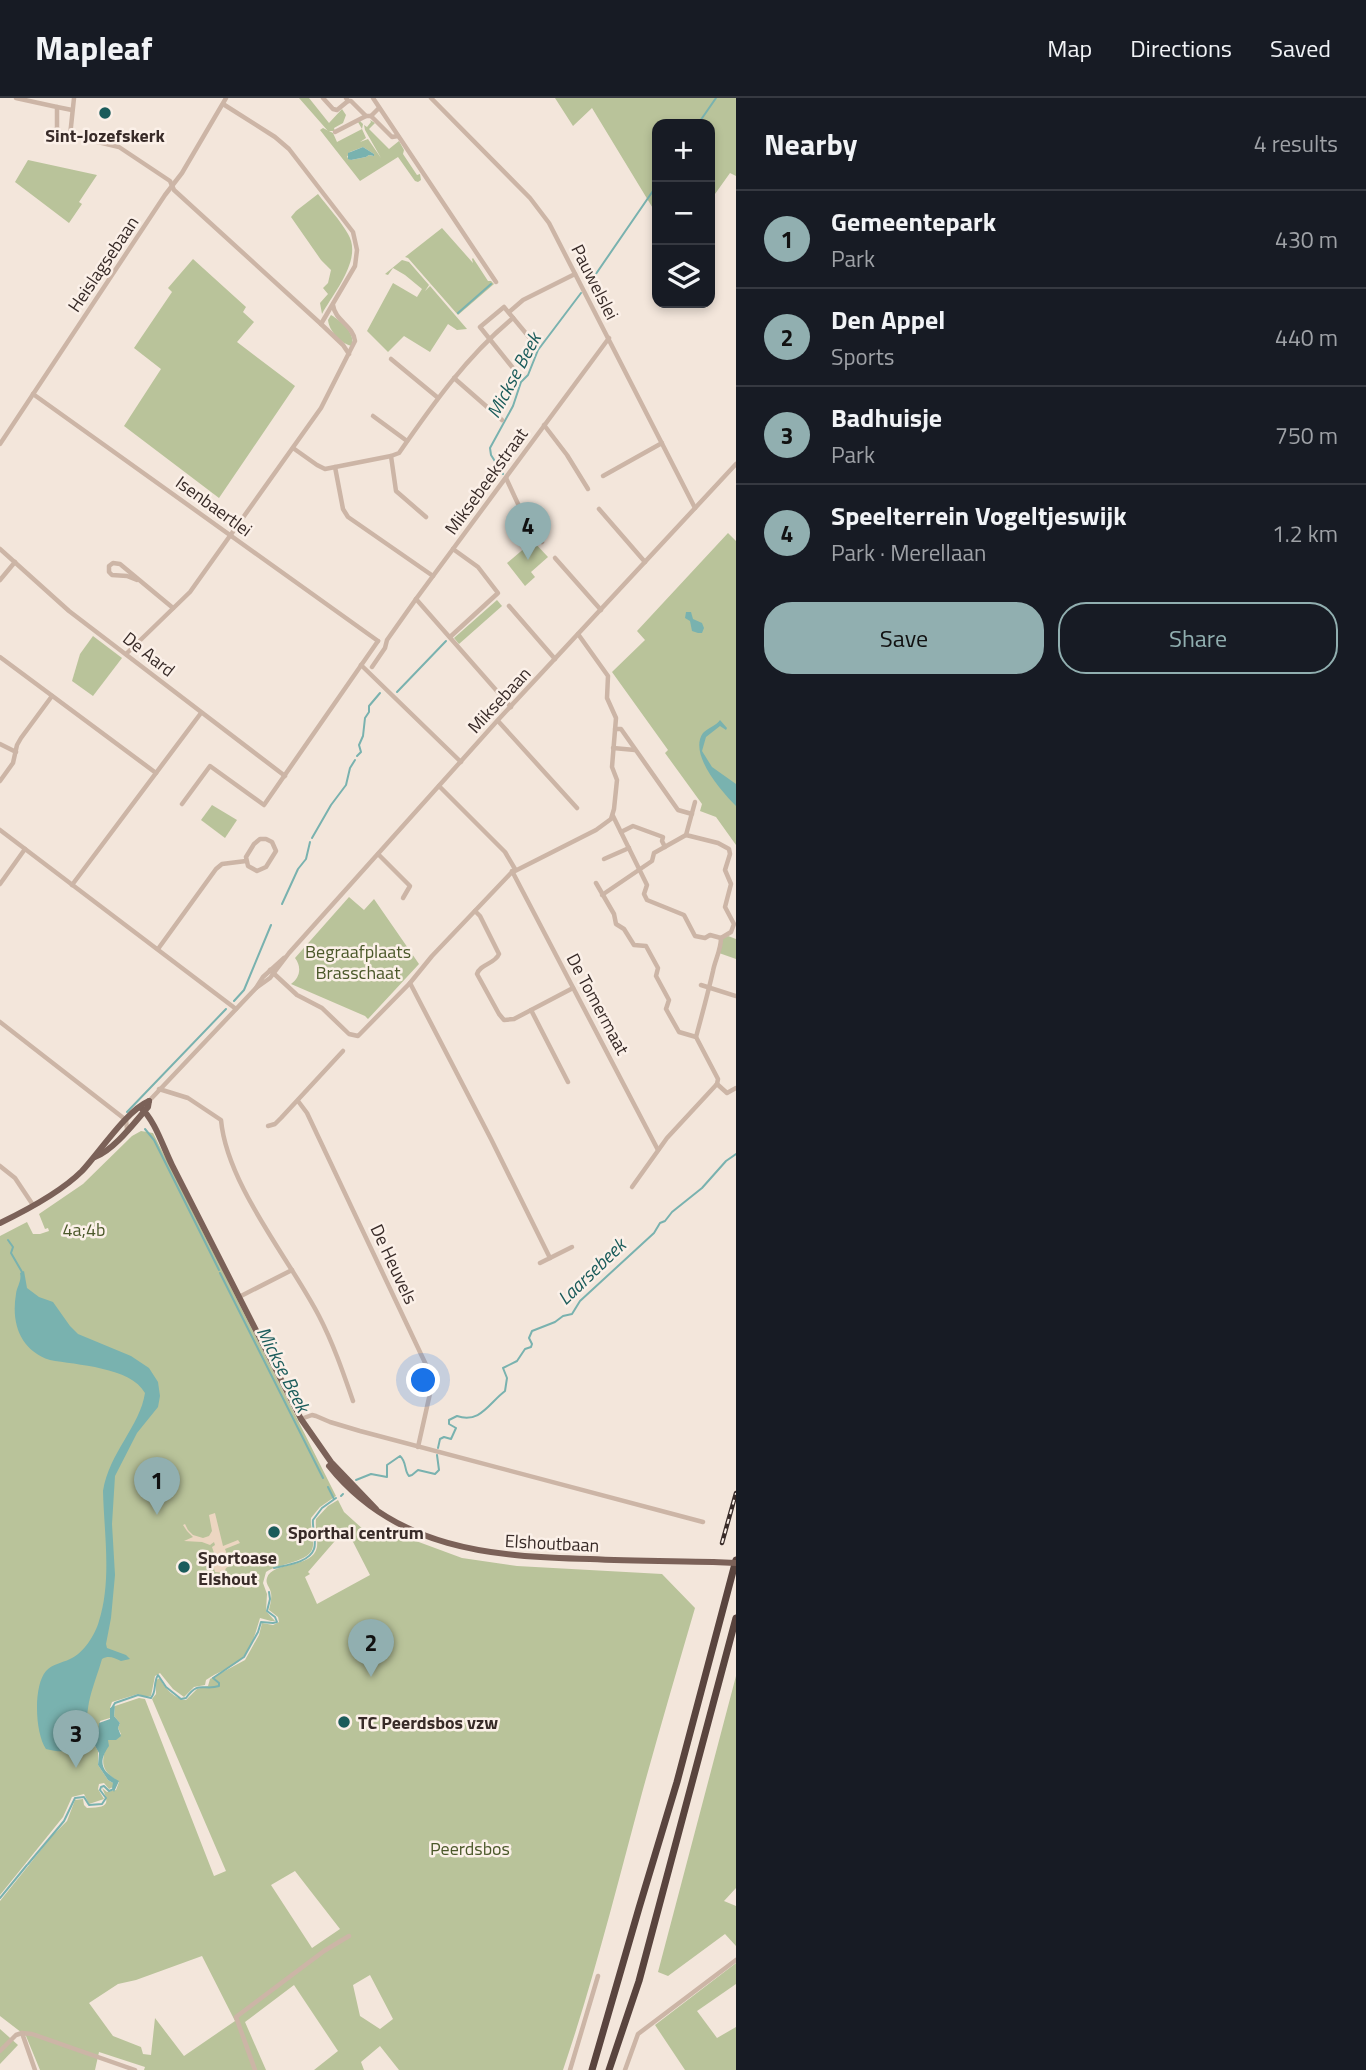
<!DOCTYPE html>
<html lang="en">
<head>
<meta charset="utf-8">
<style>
  :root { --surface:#171b24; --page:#242831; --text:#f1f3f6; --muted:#9ea1a6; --line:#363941; --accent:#91afb0 }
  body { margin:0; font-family:"Titillium Web",sans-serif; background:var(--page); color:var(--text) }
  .controls { position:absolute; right:21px; top:21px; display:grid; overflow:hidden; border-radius:14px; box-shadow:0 4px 10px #0003 }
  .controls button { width:63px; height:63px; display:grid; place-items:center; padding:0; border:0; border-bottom:2px solid var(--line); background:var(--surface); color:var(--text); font:35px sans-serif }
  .you { position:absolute; left:424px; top:1283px; width:24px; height:24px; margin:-18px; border:5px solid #fff; border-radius:50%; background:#1a73e8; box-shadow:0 0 0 10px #1a73e833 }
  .badge { display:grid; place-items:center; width:46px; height:46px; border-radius:50%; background:var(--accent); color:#111; font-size:23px; font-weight:700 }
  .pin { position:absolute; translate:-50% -58px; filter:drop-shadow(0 2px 4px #0008) }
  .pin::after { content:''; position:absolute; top:37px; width:24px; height:21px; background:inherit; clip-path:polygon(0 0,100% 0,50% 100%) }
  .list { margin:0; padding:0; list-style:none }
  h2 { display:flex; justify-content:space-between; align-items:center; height:91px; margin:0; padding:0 28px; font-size:30px }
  h2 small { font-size:23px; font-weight:400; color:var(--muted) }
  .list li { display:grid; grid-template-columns:46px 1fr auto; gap:21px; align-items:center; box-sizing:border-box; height:98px; padding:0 28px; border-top:2px solid var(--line) }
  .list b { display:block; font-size:26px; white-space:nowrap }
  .list p { margin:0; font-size:23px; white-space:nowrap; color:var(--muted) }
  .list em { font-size:23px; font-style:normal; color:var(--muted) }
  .actions { display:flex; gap:14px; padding:21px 28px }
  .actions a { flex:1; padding:16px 0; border:2px solid var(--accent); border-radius:28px; text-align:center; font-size:24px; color:var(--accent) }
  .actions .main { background:var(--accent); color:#111 }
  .icon { flex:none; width:38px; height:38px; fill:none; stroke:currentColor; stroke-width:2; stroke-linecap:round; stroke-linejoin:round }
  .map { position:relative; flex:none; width:736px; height:1972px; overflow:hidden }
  header { display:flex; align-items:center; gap:42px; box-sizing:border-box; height:98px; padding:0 35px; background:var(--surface); border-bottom:2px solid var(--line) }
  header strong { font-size:33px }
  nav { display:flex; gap:38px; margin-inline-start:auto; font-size:24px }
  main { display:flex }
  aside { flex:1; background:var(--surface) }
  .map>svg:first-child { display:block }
  .green { fill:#b9c39a; fill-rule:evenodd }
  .plaza { fill:#ecd6c1 }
  .water { fill:#79b2af }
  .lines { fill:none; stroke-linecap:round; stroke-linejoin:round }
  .stream { stroke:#79b2af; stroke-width:2 }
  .minor { stroke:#ccb5a6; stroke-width:4.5 }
  .major { stroke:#7b6158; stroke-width:6 }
  .highway { stroke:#59443e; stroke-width:7 }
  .rail-casing { stroke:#382b28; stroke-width:4.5 }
  .rail { stroke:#fbf0e8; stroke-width:2; stroke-dasharray:5; stroke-linecap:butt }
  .major-bridge { stroke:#7b6158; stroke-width:6 }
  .poi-dot { fill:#1b5c5b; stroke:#fbf0e8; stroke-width:2.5 }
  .labels { text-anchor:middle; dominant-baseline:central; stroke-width:5; stroke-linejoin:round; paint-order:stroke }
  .poi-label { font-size:18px; font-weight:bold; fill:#382b28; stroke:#fbf0e8; text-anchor:start }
  .street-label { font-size:18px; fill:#382b28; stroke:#fbf0e8 }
  .park-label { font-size:18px; fill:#4b582a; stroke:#fbf0e8 }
  .water-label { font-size:19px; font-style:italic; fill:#1b5c5b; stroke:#fbf0e8 }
</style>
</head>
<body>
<header>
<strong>Mapleaf</strong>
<nav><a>Map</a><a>Directions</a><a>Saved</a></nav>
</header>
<main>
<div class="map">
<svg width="736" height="1972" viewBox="0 0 736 1972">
  <rect width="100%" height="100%" fill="#f3e6db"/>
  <!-- green -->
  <g class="green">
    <polygon points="299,0 309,0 329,25 342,11 346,17 343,25 334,30 335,33 328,33"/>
    <polygon points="555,0 736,0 736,78 730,75 710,103 710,26 657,26 657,117 592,10 573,28"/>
    <path d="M 370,22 L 375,25 L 369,31 L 389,51 L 399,43 L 404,52 L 403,56 L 417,77 L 420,76 L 421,82 L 418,84 L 415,83 L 398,59 L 360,83 L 320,32 L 323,30 L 333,35 L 337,44 L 362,31 L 358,24 L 360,23 L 363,26 L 362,31 L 366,40 L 360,44 L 368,41 L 381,60 L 365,32 L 364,27 L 367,29 L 371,24 ZM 363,49 L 374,56 L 373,58 L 369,57 L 366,59 L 351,62 L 347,59 L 350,54 Z"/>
    <polygon points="28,62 97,77 79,104 82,106 69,125 15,84"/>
    <path d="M 318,96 C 328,109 340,122 348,136 C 363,161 334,194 322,216 L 320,205 L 328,196 L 323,190 L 328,185 L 331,172 L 321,162 L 291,119 L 296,113 Z"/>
    <polygon points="442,130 473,165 472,161 473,160 488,183 491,183 494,186 458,217 408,160 405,159"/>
    <polygon points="193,161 246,209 243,214 254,224 237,244 295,288 219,400 124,328 161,271 134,250 172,194 168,190"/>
    <polygon points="402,162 409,164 429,187 425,193 430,188 467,231 457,232 448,226 430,254 404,238 388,254 367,233 393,185 417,199 422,191 405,177 393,170 388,177 385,176"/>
    <path d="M 331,217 C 342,224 355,234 352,248 C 341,246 329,233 328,222 Z"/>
    <polygon points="728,435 736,443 736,747 716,719 700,713 702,706 665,655 668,652 612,574 645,542 637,533"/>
    <polygon points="533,443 548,459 531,474 535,479 525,488 507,465"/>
    <polygon points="497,502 502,508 459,546 454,540"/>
    <polygon points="93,538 122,560 93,598 72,583 80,556"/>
    <polygon points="212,707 237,722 225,740 201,722"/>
    <path d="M 349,799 L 364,812 L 374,801 L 419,866 L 368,921 L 365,918 L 291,886 C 300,880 302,869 295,860 Z"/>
    <polygon points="728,838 736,841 736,861 719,855 723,840"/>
    <path d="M 141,1033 L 153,1035 L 336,1398 L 320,1409 L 311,1420 C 310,1429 314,1438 313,1448 C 311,1465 278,1465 266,1474 L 263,1485 L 267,1496 L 266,1513 L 275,1523 L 271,1523 L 260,1520 C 256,1533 252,1551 241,1561 C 232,1570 217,1574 206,1582 L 205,1587 L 194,1589 L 184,1599 L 173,1591 L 160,1575 L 155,1578 L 151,1598 L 146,1599 L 138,1596 L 112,1604 L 110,1610 L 110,1620 L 100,1623 L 98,1634 L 93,1638 L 93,1644 L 98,1653 L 98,1667 L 108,1682 L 113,1685 L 113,1689 L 109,1691 L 104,1685 L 99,1686 L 98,1691 L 104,1701 L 89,1706 L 84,1696 L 72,1699 L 63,1719 L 0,1797 L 0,1138 L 27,1124 L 33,1136 L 40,1136 L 49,1133 L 48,1130 L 45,1131 L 39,1116 L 83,1086 L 132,1038 Z"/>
    <path d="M 338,1402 L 344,1414 L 365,1433 L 390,1431 L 416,1443 L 462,1460 L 517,1468 L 662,1476 L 695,1510 C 677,1572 659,1633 642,1695 C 617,1788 594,1881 563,1972 L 399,1972 L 380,1948 L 361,1964 L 364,1972 L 314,1972 L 338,1953 L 294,1887 L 245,1924 L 266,1972 L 144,1972 L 145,1969 L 99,1954 L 95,1972 L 40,1972 L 26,1938 L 0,1918 L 0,1803 L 53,1737 L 67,1723 L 75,1702 L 83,1701 L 84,1707 L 87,1710 C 106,1709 111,1708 102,1690 L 107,1694 L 116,1692 L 119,1684 C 98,1671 102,1663 108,1642 L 121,1636 L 118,1630 L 120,1625 L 114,1618 L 115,1608 L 139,1600 L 145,1601 L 214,1778 L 226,1773 L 152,1601 L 156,1596 L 156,1582 L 160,1580 C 164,1590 175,1601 186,1602 L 197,1591 L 208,1588 L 210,1581 L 245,1562 L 259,1537 L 262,1525 L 273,1527 L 279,1524 L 278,1519 L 269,1512 C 270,1507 272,1501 271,1495 C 270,1489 265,1486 267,1480 C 272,1463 313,1471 317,1449 C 318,1440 315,1430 316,1421 L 328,1408 ZM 347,1429 L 353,1438 L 351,1440 L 370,1477 L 317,1506 L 305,1479 L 310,1476 L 308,1474 ZM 295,1773 L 340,1831 L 312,1850 L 271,1787 ZM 202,1858 L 235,1923 L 184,1958 L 155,1920 L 151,1957 L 143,1956 L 141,1949 L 113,1938 L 89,1905 L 118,1886 L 136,1882 ZM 370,1877 L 393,1921 L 380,1931 L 360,1918 L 353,1887 Z"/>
    <polygon points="736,1578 736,1790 724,1803 736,1808 736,1848 725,1836 668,1878 658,1874"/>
    <polygon points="736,1865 736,1886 697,1913 717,1940 736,1929 736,1972 685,1972 655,1927"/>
    <polygon points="0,1931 18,1947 0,1966"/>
  </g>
  <!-- plaza -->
  <polygon class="plaza" points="215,1415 223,1448 238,1442 240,1445 225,1451 231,1467 226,1470 224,1475 215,1474 214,1470 207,1467 214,1460 206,1462 205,1459 214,1455 212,1449 215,1447 214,1444 210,1447 202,1444 184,1443 193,1439 187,1433 183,1427 185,1426 188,1432 193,1437 203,1440 209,1438 212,1433 209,1417"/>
  <!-- water -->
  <g class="water">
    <polygon points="363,49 374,56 374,58 369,57 366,59 351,62 348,61 348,55"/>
    <polygon points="686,514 691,514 693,521 702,525 704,530 702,535 698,535 692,533 690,523 685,520"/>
    <path d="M 720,622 L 727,630 L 726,632 L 720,628 L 706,639 L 702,653 L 712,669 L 736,686 L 736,708 C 722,694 688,656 703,635 C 708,630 717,627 720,622 Z"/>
    <path d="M 24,1173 L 27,1190 L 39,1199 L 53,1204 L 70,1228 L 78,1236 L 131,1258 L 149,1270 L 158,1284 L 160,1298 L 158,1309 L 137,1335 L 115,1378 L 112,1426 L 115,1477 L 111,1520 L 106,1546 L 107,1550 L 126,1557 L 130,1561 L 121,1563 C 114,1560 109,1557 102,1561 C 98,1575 92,1590 89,1604 C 84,1632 87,1662 46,1651 C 35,1635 33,1588 46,1573 C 52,1566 62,1565 70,1561 C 84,1555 95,1537 99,1523 C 112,1482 104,1435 103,1393 C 109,1355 140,1328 145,1295 C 131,1269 76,1267 50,1262 C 20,1252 11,1225 16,1196 C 17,1188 22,1183 20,1175 Z"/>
    <path d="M 115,1608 L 114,1618 L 120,1625 L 118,1630 L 121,1638 L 116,1642 L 108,1642 L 109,1648 C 97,1665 102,1674 119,1683 L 114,1694 L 112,1690 L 113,1685 L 108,1682 L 98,1667 L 99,1655 L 93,1644 L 93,1638 L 98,1634 L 99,1625 L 110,1621 L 110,1610 Z"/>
  </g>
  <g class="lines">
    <!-- stream -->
    <g class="stream">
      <polyline points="698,26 716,0"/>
      <polyline points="589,186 657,87"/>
      <polyline points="458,215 491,186"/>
      <polyline points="503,376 491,357 490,350 513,308 521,284 528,277 538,252 581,195"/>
      <polyline points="397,594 446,543"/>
      <polyline points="357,658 361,654 359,647 363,638 365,620 369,614 369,608 380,595"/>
      <polyline points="312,740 331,707 346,687 350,670 355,662"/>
      <polyline points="282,806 298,771 306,761 310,744"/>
      <polyline points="234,903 244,892 271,827"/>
      <polyline points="127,1014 226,911"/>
      <polyline points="145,1031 154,1042 219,1172"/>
      <polyline points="8,1142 13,1149 11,1155 22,1174"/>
      <polyline points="220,1175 323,1380"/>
      <path d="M 438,1350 L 440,1341 L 444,1339 L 451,1341 L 456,1330 L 449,1326 L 449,1322 L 457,1318 C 480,1326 489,1305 505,1293 L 507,1280 L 503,1270 L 517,1263 L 525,1251 L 531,1249 L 532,1246 L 529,1240 L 532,1233 L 555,1224 L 563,1218 L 572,1216 L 580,1203 L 654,1135 L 660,1125 L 665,1123 L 672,1114 L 702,1090 L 726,1063 L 736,1056"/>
      <path d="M 356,1382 L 371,1376 L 387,1379 L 387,1367 L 400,1358 C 407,1364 404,1373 409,1378 L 412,1377 L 418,1372 L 435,1376 L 439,1372 L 437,1357"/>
      <polyline points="328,1389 334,1401"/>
      <polyline points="341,1398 343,1396"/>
      <path d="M 274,1470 C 286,1467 309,1465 314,1451 C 317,1443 312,1430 313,1422 L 322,1410 L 336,1400"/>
      <path d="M 112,1610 L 115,1605 L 138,1597 L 151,1600 C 157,1593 153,1585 158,1577 L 166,1589 L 181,1601 L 186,1600 C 199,1582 203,1593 219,1588 L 219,1585 L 213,1580 L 244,1559 L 258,1534 L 261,1524 L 273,1525 L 277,1524 L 275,1519 L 267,1513 L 270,1501 L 269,1494"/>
      <polyline points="28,1766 64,1723 75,1700 84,1699 89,1707 102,1706 106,1700 100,1692 101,1689 104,1688 109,1693 114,1691"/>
      <polyline points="0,1800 27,1767"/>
    </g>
    <!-- minor -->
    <g class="minor">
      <polyline points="16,0 57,9 57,30 60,35 119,49 170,83 174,92 321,226"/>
      <polyline points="323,0 333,11 337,12 348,3 346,0"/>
      <polyline points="373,0 496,184"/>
      <polyline points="431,0 530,100 549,125 695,410"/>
      <polyline points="348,3 351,3 366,18"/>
      <polyline points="223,6 275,39 289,51 353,134 357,152 355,168 321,226 343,247 349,256"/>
      <polyline points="57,9 72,12"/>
      <polyline points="379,10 371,18 392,39 398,38"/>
      <polyline points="335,34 366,18 371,18"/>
      <polyline points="70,38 74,0"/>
      <polyline points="509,214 523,202 575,176"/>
      <polyline points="391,261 437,299"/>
      <polyline points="517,275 480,229 504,209 534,245"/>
      <polyline points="454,280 502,322"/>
      <polyline points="33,296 378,543"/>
      <polyline points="373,318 407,343"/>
      <polyline points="544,327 567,357 588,391"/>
      <polyline points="0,346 165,97 182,75 226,0"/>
      <path d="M 293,350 L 317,367 L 325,371 L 391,358 L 399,355 C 433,306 467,258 513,220"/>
      <polyline points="391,358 396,393 426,419"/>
      <polyline points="335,369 343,411 348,419 433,478"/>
      <polyline points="603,378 662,345"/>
      <polyline points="506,380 525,421 542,444"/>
      <polyline points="599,411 645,464"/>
      <polyline points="0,451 69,513 285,678"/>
      <polyline points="555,460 601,512"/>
      <polyline points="0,482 15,464"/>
      <polyline points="137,482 127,478 112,477 109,474 109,468 113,465 120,466 173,510"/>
      <polyline points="416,501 511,609"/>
      <polyline points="509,508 555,561"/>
      <polyline points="450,539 498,495 478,469 453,451"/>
      <path d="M 126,556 L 190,494 L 321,310 L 355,243 C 353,227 335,223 333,207"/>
      <polyline points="0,559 156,675"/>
      <polyline points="361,567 461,664"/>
      <polyline points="372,569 385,550 387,542 416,501 609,240"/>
      <polyline points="498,623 577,710"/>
      <polyline points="615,631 621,631 678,712 692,716"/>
      <polyline points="0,646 16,654"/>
      <polyline points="613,650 635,652"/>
      <polyline points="0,683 13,665 17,647 21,640 52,598"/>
      <polyline points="439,688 505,754 515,771"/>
      <polyline points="182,706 210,668 264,707 378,543"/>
      <polyline points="613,718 647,787 644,796 647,802 684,817 695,838 705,840 710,837 721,840 731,834 734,826 725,809 731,786 725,772 730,756 729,751 718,745 686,737"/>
      <polyline points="0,732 236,911"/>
      <polyline points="621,734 633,728 663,739 662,743 665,749"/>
      <polygon points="260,741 266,741 272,744 276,753 266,769 257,773 248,768 246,759 254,746"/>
      <polyline points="378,756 410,788 403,800"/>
      <polyline points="604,761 629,750"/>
      <polyline points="512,773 658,1052"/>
      <polyline points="596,785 614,816 616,826 624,831 634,847 646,848 658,870 656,878 669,902 666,911 679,934 696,939 718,981 717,986"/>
      <polyline points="0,786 25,751"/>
      <polyline points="72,787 201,615"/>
      <polyline points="602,797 652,763 654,755 686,737 695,704"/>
      <path d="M 475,813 L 480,818 L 499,856 C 495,866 480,866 477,876 L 499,916 L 504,922 L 514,921 L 573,890"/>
      <polyline points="158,851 216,771 222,766 246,763"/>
      <polyline points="270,872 297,897 322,910 349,936 358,938 410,885 432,858 511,775 596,732 611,721 614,711 617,682 612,669 616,620 607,600 608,578 578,536"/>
      <polyline points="410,885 491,1041 550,1160 540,1165"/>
      <polyline points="701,887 736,898"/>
      <polyline points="256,890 270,880 289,855 497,623 736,366"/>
      <polyline points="531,912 568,984"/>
      <polyline points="0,924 126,1022 127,1031"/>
      <path d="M 696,939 C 702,917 708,895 713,873 C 715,862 721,852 721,840"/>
      <polyline points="717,986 727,995 736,990"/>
      <path d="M 159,991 L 188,1000 L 221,1022 C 227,1087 289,1160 319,1218 C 333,1245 343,1274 353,1303"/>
      <polyline points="149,1003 256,890 263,879 284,860"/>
      <polyline points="298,1003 307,1015 428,1271 431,1291 418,1349"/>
      <polyline points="268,1028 275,1026 281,1020 343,953"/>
      <polyline points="0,1068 15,1080 33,1107"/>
      <polyline points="632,1089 667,1040 717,986"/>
      <polyline points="550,1160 572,1149"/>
      <polyline points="239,1199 292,1172"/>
      <polyline points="301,1321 312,1317 316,1318 330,1324 360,1333 703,1424"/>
      <polyline points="22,1935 32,1936 135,1972"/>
      <polyline points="22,1935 35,1972"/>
      <polyline points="0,1953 16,1937 22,1935"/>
      <polyline points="255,1972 236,1919 324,1853 349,1838"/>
      <polyline points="570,1972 598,1878"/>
      <polyline points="625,1972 638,1936 736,1862"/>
    </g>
    <!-- major -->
    <g class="major">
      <path d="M 140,1009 C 155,1022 163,1049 172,1067 L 301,1321 L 331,1364 L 376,1411"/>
      <path d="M 95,1059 C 114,1052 134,1025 148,1009 L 149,1003"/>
      <path d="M 0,1125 C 27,1112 61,1094 82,1073 C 99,1055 127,1012 149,1003"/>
      <path d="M 329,1368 C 395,1451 492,1459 590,1461 C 631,1463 672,1463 713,1464"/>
    </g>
    <!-- highway -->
    <g class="highway">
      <polyline points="592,1972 639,1810 677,1684 736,1462"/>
      <polyline points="609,1972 639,1883 736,1520"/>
    </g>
    <!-- rail casing -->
    <g class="rail-casing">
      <polyline id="rail" points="722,1445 736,1395"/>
    </g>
    <!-- rail -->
    <use href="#rail" class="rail"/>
    <!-- major-bridge -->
    <polyline class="major-bridge" points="713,1464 736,1465"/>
  </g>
  <!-- markers -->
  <g class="poi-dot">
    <circle cx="105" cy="15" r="7"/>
    <circle cx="274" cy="1434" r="7"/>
    <circle cx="184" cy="1469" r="7"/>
    <circle cx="344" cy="1624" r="7"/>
  </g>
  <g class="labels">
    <!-- poi labels -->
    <g class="poi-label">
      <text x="105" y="37" text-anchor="middle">Sint-Jozefskerk</text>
      <text x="288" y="1434">Sporthal centrum</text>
      <text x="198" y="1459">Sportoase<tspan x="198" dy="21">Elshout</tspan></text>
      <text x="358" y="1624">TC Peerdsbos vzw</text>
    </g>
    <!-- street labels -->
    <g class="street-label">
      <text transform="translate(103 166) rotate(-56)">Heislagsebaan</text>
      <text transform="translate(595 184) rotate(63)">Pauwelslei</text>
      <text transform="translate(486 383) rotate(-54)">Miksebeekstraat</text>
      <text transform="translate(214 408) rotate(36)">Isenbaertlei</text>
      <text transform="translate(149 556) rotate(38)">De Aard</text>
      <text transform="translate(499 602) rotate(-47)">Miksebaan</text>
      <text transform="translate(598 906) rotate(62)">De Tomermaat</text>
      <text transform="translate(394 1166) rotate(65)">De Heuvels</text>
      <text transform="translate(552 1445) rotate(3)">Elshoutbaan</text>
    </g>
    <!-- park labels -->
    <g class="park-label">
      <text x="358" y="853">Begraafplaats<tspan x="358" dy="21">Brasschaat</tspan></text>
      <text x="84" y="1131">4a;4b</text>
      <text x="470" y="1750">Peerdsbos</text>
    </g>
    <!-- water labels -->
    <g class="water-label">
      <text transform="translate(513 277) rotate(-62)">Mickse Beek</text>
      <text transform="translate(591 1173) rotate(-44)">Laarsebeek</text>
      <text transform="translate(284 1271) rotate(63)">Mickse Beek</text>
    </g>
  </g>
</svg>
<div class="controls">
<button>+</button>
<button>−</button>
<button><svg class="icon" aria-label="layers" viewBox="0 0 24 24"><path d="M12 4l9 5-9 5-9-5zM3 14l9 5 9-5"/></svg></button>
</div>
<div class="you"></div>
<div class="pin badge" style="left:157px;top:1417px">1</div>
<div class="pin badge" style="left:371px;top:1579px">2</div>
<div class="pin badge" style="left:76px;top:1670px">3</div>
<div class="pin badge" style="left:528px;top:462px">4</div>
</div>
<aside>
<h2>Nearby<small>4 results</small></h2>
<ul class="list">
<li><span class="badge">1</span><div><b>Gemeentepark</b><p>Park</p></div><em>430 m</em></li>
<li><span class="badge">2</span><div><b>Den Appel</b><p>Sports</p></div><em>440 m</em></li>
<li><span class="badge">3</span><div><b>Badhuisje</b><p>Park</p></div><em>750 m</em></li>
<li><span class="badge">4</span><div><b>Speelterrein Vogeltjeswijk</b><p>Park · Merellaan</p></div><em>1.2 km</em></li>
</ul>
<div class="actions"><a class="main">Save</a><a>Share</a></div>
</aside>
</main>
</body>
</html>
